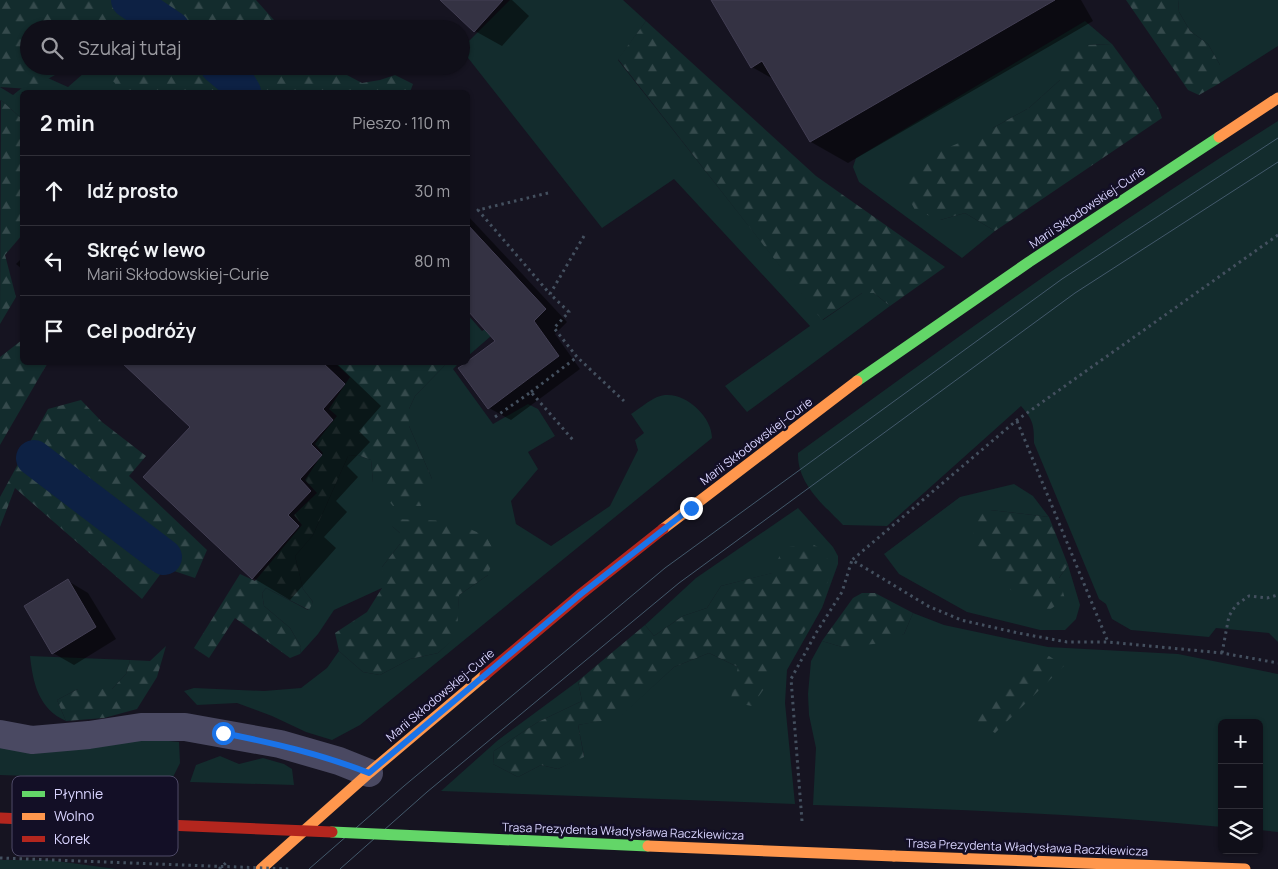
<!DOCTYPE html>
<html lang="pl">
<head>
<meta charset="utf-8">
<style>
  :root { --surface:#100f19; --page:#191822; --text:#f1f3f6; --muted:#9c9ca2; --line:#302f38 }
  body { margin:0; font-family:Manrope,sans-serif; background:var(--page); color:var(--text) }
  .controls { position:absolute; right:15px; bottom:15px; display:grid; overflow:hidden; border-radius:8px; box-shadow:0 1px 4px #0004 }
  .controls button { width:45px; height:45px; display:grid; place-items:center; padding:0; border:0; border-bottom:1px solid var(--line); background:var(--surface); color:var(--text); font:25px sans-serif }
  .stop { position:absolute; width:15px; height:15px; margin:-11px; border:4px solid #1a73e8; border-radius:50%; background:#fff }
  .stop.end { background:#1a73e8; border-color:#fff; box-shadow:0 1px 5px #0008 }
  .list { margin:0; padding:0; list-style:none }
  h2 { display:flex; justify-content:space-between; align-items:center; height:65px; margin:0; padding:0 20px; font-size:21px }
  h2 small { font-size:16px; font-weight:400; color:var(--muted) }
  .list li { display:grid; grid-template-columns:32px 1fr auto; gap:15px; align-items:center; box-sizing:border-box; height:70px; padding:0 20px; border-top:1px solid var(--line) }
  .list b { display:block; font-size:19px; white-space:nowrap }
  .list p { margin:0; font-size:16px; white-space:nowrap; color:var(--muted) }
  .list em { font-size:16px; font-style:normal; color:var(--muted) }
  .icon { flex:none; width:28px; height:28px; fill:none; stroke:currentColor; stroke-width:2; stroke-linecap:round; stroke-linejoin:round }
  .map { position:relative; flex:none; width:1278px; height:869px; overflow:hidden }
  .search { position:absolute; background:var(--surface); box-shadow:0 1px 4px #0004; left:20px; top:20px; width:450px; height:55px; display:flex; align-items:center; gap:12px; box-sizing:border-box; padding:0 18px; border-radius:28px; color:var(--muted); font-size:19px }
  .panel { position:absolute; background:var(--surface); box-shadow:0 1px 4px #0004; left:20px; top:90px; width:450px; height:275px; border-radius:8px }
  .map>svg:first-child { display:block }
  .green { fill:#132c2d }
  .forest { fill:url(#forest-firs) }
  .shadow { fill:#0007 }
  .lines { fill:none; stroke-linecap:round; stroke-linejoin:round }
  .canal { stroke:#0d2144; stroke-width:36 }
  .building { fill:#343243; stroke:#433f54 }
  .path { stroke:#44505f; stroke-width:3; stroke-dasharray:2.5 4; stroke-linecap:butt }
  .street { stroke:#4a4962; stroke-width:28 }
  .fast { stroke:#63d668; stroke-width:11 }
  .slow { stroke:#ff974d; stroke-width:11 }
  .jam { stroke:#b3261e; stroke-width:11 }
  .tram { stroke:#43596b; stroke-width:1 }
  .path-bridge { stroke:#44505f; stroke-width:3; stroke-dasharray:2.5 4; stroke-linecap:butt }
  .fast-bridge { stroke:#63d668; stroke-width:11 }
  .slow-bridge { stroke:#ff974d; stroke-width:11 }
  .jam-bridge { stroke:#b3261e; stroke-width:11 }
  .route { stroke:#1a73e8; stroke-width:6 }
  .labels { text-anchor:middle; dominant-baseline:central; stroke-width:5; stroke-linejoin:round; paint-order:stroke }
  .street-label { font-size:12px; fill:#d9d4ff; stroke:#130f26 }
  .key { fill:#130f26; stroke:#4e4a67; stroke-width:1 }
  .key-label { font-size:14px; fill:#d9d4ff }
</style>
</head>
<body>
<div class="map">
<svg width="1278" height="869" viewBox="0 0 1278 869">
  <defs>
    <pattern id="forest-firs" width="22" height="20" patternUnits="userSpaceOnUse" patternTransform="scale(1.25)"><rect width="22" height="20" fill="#132c2d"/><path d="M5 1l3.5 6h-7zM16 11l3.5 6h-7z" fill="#354a4c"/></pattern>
  </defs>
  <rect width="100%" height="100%" fill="#161421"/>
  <!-- green -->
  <g class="green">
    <polygon points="510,0 623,0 646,21 618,60 823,320 862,293 874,293 890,306 747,412 725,386 810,326 674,179 602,228 461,49"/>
    <polygon points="1178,0 1278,0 1278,46 1220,83 1220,65 1208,44 1190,31 1179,12"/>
    <polygon points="1085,21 1112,44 1088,45 1060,80 1029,108 993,128 940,220 965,213 995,231 962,258 859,182 853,167 856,158"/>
    <polygon points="92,66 107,66 139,92 22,92 22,119 1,100 0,101 0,87 13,95 39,74 68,87"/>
    <path d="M 1278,121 L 1278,642 L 1269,633 L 1216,628 L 1209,637 L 1131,630 L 1112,619 L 1106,604 L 1099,599 L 1034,443 C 1034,424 1033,420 1021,406 L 887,526 L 843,525 C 824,505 797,484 798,453 C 955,339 1113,224 1278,121 Z"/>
    <polygon points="468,315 482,331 487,328 491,336 468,356"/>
    <path d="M 447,363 L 459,363 L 453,369 L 493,424 L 528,404 L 538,409 L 555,436 L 528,452 L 538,469 L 511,501 L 516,524 L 551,546 L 610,506 L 638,450 L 635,440 L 644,433 L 631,414 C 639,409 648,401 657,397 C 681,387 712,415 712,438 L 360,725 L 332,740 L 306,732 L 272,716 L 237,703 L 197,705 L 184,691 L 194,688 L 264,691 L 301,688 L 327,668 L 339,651 L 363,672 L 380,675 L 410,659 L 438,653 L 456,636 L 459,595 L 488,575 L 392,526 L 400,533 L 400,544 L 382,567 L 382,588 L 334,610 L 318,634 L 300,654 L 301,647 L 290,628 L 264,606 L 262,593 L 266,588 L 308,610 L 313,602 L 303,589 L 295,556 L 313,535 L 348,456 L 358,455 L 371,460 L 373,482 L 432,479 L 409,426 L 409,409 L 415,396 Z"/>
    <polygon points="1014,484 1033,496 1049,517 990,510 1059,578 1068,565 1080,605 1076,619 1065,630 1040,630 967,612 899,574 884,554 960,497"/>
    <polygon points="798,508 833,547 838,556 838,564 822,608 787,670 785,703 795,804 441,791 497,741 578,681 582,701 538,722 494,751 493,764 518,777 541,765 558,769 584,756 578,725 619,717 674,667 709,653 738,667 773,573 721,586 707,608 683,616 654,636 645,625 696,578"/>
    <path d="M 913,613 L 944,625 L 1048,647 L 1178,654 L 1278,674 L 1278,832 L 1259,830 L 1259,723 L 1222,723 L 1222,827 C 1086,814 950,809 813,805 L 816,748 L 809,715 L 808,694 L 811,661 L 822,641 L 842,647 L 904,634 Z"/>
    <path d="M 30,656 L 130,660 L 126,674 L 112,689 L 78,689 L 57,700 L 66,721 C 39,709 33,684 30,656 Z"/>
    <polygon points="149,739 179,742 180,763 171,781 0,775 0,743"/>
    <polygon points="220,756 239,764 263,758 284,764 292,769 294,785 190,782 196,765"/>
    <polygon points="0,860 49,860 116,869 0,869"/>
  </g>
  <!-- forest -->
  <g class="forest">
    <polygon points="0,0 256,0 282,29 29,29 29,66 71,66 30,89 0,87"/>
    <polygon points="1126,0 1178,0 1179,12 1190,31 1208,44 1220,65 1220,83 1199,95 1188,90"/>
    <polygon points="646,21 816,176 945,267 890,306 874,293 862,293 822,320 618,59"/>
    <polygon points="1112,44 1158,107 1162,118 995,231 965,213 940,220 915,210 900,182 913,163 993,128 1029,108 1060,80 1061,62 1088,45"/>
    <polygon points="87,66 330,66 362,83 380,80 395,75 413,84 410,92 121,92 114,82"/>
    <polygon points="1,100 22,119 22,235 5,255 16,297 0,324"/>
    <polygon points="22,340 22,362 47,364 0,445 0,357"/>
    <polygon points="335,363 447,363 415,396 409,409 409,426 432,479 421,506 393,506 373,482 371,460 358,455 348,456 313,535 295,556 303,589 313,602 309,610 266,588 262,593 264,606 290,628 301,647 300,654 290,658 235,618 209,658 194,648 240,574 255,581 302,525 294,515 317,493 305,480 323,453 315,444 337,416 329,409 350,377"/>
    <polygon points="81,400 102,422 146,456 129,476 207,550 195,578 165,568 142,599 15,488 0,527 0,497 48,409"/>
    <polygon points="990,510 1049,517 1068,565 1059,578 1065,599 1045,613 1007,587 974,540 972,517"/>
    <polygon points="392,519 451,521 486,536 495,553 488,575 459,595 457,636 438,653 410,659 380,675 363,672 339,651 335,633 367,612 382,588 382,567 400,544 400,533 392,526"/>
    <polygon points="811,543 824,551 832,570 815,616 752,706 730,702 738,667 709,653 674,667 619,718 578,725 584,757 558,769 541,765 518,777 493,764 494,751 538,722 582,701 578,681 645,625 654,636 683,616 707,608 721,586 772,573 783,548"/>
    <polygon points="862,593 875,593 913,613 904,634 883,643 842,647 822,641 853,598"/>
    <polygon points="166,646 157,677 137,709 104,718 66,721 57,700 78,689 112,689 126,674 130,660 150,661"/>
    <polygon points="1049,656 1064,666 995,733 977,722 974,708 1033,660"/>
  </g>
  <!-- shadow -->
  <g class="shadow">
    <polygon points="441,0 512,0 529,16 502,46 475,31"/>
    <polygon points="713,0 1081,0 1093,21 848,163 811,142 775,80 752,67"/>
    <polygon points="468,216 567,322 555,334 580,369 511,420 489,408 460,368 497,341 468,309"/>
    <polygon points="22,258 22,269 16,264"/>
    <polygon points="253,362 335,362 381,406 359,431 370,442 347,466 358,477 336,501 347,512 324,537 336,548 290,600 253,578 144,477"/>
    <polygon points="68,581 88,593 116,639 74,665 53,653"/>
  </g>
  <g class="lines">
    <!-- canal -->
    <g class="canal">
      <polyline points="129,0 172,29"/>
      <polyline points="218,66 237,82 243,92"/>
      <polyline points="34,458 164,557"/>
    </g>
  </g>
  <!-- building -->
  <g class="building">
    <polygon points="440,0 503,0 474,32"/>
    <polygon points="711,0 1055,0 810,142 762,61 751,68"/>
    <polygon points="468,225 546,309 534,321 559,356 488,409 458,368 468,362 468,361 495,341 468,311"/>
    <polygon points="121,362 322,362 345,384 323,409 333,420 311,444 322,455 300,479 311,491 288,515 299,526 252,579 143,477 190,427"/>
    <polygon points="68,579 96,627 52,654 24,606"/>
  </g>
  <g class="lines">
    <!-- path -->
    <g class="path">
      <polyline points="548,193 478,210 550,294"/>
      <polyline points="1278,235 1017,420 852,560 928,606 961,620 1018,633 1067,642 1108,642 1222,653 1278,663"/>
      <polyline points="584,236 550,294 569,312 554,328 577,357 624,401"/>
      <polyline points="531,392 577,357"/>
      <polyline points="495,417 531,392 573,440"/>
      <polyline points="1017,421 1108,642"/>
      <polyline points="1222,653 1229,616 1236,605 1249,596 1267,598 1278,595"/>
      <polyline points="802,821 791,679 816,633 842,592 852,560"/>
      <polyline points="219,869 228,861"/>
    </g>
    <!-- street -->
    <polyline class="street" points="0,734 32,740 89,735 141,727 185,727 280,744 339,761 369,773"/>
    <!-- fast -->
    <polyline class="fast" points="857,381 1029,262 1219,137"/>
    <!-- slow -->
    <g class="slow">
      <polyline points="1219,137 1278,98"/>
      <polyline points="663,529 857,381"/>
      <polyline points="894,856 1245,869"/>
      <polyline points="261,869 369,773 485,675"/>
    </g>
    <!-- jam -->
    <polyline class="jam" points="485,675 581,594 663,529"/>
    <!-- tram -->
    <g class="tram">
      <polyline points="309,869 404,786 665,568 1062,279 1278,138"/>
      <polyline points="340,869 427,792 679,583 1075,293 1278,162"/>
    </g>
    <!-- path-bridge -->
    <polyline class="path-bridge" points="0,858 290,869"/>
    <!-- fast-bridge -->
    <polyline class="fast-bridge" points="332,832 648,846"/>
    <!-- slow-bridge -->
    <polyline class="slow-bridge" points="648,846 894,856"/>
    <!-- jam-bridge -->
    <polyline class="jam-bridge" points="0,818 332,832"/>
  </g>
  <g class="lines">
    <!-- route -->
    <path class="route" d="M 223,733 C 273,743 321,754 369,773 L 581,594 L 691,508"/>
  </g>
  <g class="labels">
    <!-- street labels -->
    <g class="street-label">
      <text transform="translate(1087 207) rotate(-34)">Marii Skłodowskiej-Curie</text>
      <text transform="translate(756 441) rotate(-37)">Marii Skłodowskiej-Curie</text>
      <text transform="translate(440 695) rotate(-40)">Marii Skłodowskiej-Curie</text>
      <text transform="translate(623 831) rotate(2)">Trasa Prezydenta Władysława Raczkiewicza</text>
      <text transform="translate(1027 847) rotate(2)">Trasa Prezydenta Władysława Raczkiewicza</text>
    </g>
  </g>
  <!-- legend -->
  <rect x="12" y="776" width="166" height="80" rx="8" class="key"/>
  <rect x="22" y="791" width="23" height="6" fill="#63d668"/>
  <rect x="22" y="813" width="23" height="7" fill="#ff974d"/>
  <rect x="22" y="836" width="23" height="6" fill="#b3261e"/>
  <g class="key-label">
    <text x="54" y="799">Płynnie</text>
    <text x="54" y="821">Wolno</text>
    <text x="54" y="844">Korek</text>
  </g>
</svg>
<div class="controls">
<button>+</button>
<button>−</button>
<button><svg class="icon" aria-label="layers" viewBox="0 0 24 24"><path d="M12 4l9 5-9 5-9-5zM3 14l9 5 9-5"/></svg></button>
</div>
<div class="stop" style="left:223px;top:733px"></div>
<div class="stop end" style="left:691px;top:508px"></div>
<div class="search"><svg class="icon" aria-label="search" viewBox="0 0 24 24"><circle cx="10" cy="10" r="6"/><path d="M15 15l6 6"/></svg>Szukaj tutaj</div>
<section class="panel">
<h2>2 min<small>Pieszo · 110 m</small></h2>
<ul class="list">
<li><svg class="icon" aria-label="ahead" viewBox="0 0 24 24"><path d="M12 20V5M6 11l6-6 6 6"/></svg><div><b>Idź prosto</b></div><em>30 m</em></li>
<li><svg class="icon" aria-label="left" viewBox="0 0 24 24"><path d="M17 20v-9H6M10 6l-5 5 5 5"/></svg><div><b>Skręć w lewo</b><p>Marii Skłodowskiej-Curie</p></div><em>80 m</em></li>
<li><svg class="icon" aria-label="arrive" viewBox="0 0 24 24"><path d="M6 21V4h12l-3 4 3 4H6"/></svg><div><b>Cel podróży</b></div></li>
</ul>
</section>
</div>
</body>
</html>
